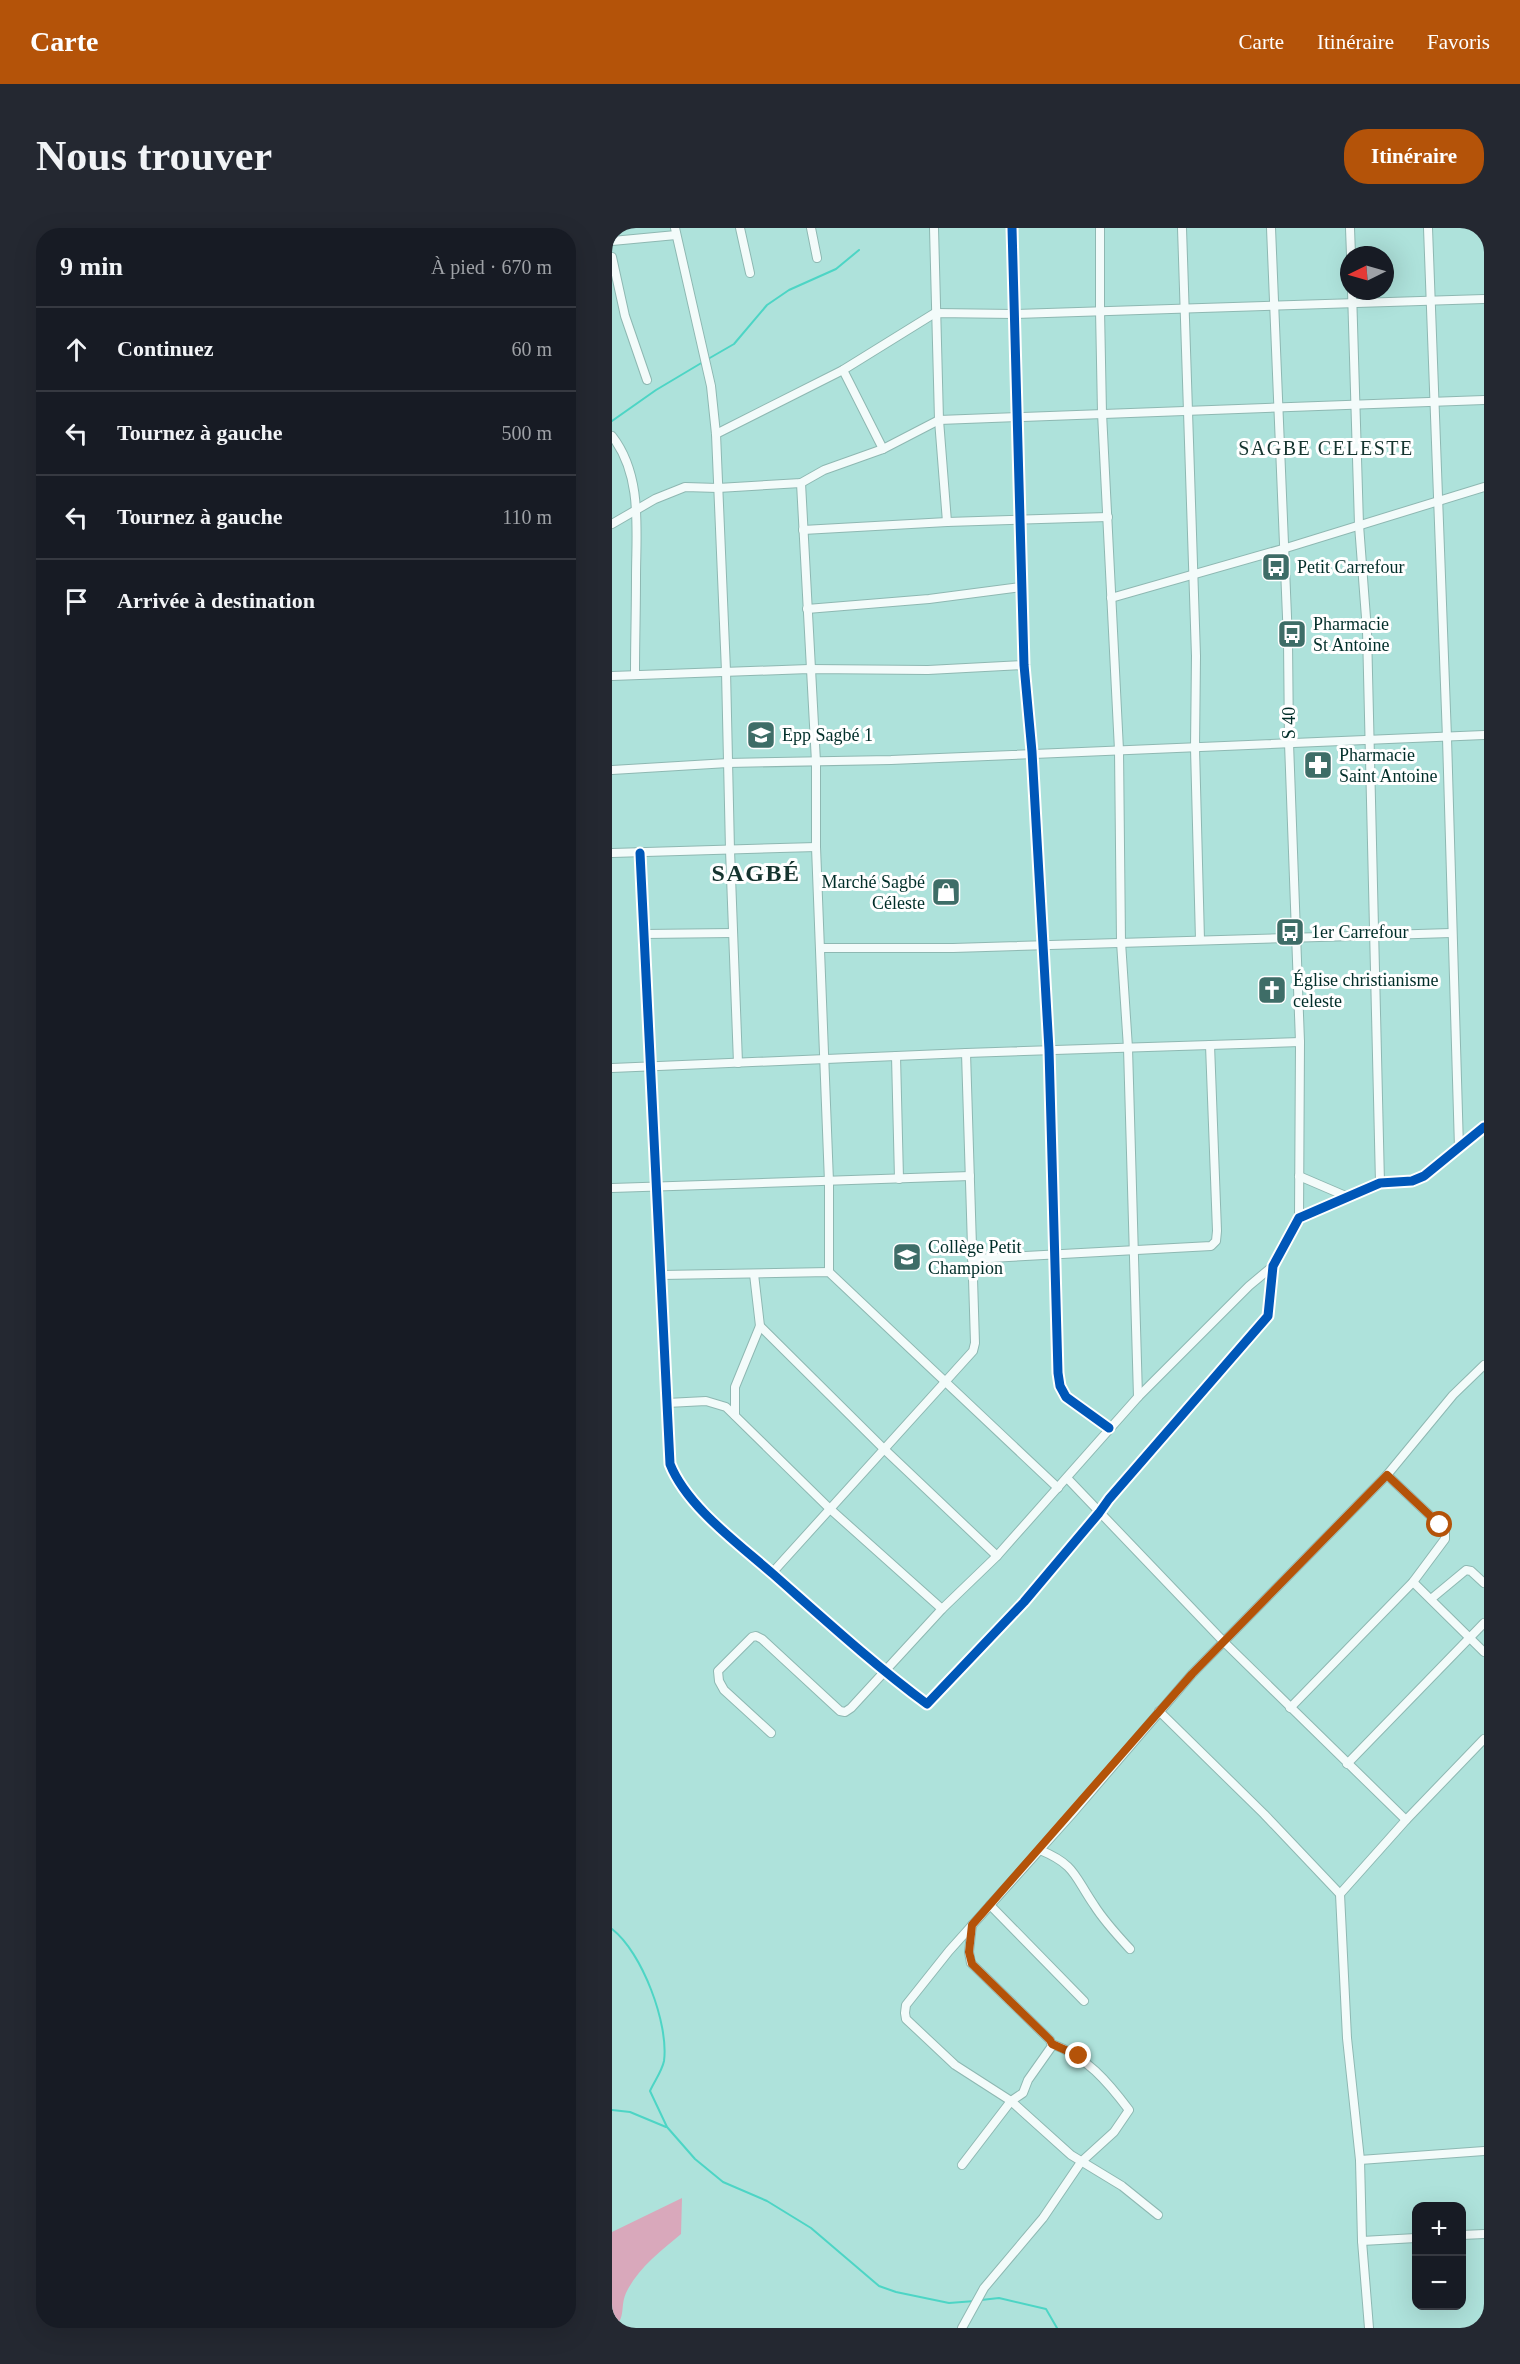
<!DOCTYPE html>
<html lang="fr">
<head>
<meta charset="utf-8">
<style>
  :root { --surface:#171b24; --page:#242831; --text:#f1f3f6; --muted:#9ea1a6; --line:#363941; --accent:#b45309 }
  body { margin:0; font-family:"Times New Roman",serif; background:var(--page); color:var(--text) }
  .controls { position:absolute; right:18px; bottom:18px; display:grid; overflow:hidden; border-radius:12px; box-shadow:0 6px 24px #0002 }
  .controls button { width:54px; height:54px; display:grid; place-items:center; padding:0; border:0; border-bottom:2px solid var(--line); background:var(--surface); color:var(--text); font:30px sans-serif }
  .compass { position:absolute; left:728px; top:18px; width:54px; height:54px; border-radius:50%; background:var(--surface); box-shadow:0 6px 24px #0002; rotate:265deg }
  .stop { position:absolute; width:18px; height:18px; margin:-14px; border:4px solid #b45309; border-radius:50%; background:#fff }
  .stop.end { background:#b45309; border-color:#fff; box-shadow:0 2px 6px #0008 }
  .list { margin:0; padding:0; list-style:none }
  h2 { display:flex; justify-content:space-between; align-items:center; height:78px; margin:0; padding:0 24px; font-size:26px }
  h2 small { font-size:20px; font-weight:400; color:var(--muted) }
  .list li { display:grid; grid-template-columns:39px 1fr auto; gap:18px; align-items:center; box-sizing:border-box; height:84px; padding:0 24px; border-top:2px solid var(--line) }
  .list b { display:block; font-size:22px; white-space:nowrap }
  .list em { font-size:20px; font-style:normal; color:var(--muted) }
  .icon { flex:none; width:33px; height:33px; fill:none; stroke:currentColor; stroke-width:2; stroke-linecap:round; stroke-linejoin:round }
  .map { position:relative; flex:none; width:872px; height:2100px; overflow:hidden; border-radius:24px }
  header { display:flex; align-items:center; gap:36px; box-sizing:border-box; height:84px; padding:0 30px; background:var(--accent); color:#fff }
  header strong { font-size:28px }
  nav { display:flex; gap:33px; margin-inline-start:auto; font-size:21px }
  .intro { display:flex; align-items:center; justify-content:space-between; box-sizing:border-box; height:144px; padding:0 36px }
  h1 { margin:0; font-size:42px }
  .button { padding:15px 27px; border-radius:24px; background:var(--accent); color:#fff; font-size:21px; font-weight:700 }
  main { display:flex; gap:36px; padding:0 36px }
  aside { flex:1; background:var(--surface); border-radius:24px; box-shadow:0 6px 24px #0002 }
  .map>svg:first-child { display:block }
  .forest { fill:#d9a8bb }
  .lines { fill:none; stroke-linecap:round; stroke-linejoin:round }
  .stream { stroke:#4dd5c5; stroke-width:2 }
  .minor-casing { stroke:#8eb8b2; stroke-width:10 }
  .minor { stroke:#f3fbfa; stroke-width:8 }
  .cycleway-casing { stroke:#fff; stroke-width:13 }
  .cycleway { stroke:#0057b8; stroke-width:9 }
  .route { stroke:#b45309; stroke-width:8 }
  .labels { text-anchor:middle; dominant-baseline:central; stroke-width:6; stroke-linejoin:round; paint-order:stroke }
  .poi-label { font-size:18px; fill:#012e29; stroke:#fff; text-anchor:start }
  .street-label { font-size:18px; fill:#012e29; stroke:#fff }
  .neighbourhood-label { font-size:20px; letter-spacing:1.5px; fill:#15342f; stroke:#fff }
  .district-label { font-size:24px; font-weight:bold; letter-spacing:1.5px; fill:#15342f; stroke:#fff }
</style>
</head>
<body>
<header>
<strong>Carte</strong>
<nav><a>Carte</a><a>Itinéraire</a><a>Favoris</a></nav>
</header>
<div class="intro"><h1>Nous trouver</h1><a class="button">Itinéraire</a></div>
<main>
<aside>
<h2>9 min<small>À pied · 670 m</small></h2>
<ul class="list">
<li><svg class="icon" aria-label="ahead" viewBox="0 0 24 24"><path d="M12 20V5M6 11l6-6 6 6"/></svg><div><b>Continuez</b></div><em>60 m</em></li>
<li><svg class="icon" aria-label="left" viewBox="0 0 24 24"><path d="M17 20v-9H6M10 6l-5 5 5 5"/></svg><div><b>Tournez à gauche</b></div><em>500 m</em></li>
<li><svg class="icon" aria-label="left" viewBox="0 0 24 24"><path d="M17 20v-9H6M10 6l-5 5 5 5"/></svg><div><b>Tournez à gauche</b></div><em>110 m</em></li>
<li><svg class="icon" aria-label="arrive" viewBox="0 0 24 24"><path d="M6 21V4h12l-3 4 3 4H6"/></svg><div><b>Arrivée à destination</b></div></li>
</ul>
</aside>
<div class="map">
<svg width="872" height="2100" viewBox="0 0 872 2100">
  <rect width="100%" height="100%" fill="#aee2db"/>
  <!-- forest -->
  <path class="forest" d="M 70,1970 L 69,2006 C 49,2023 25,2041 14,2065 C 8,2079 14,2087 3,2100 L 0,2100 L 0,2004 Z"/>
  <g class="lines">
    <!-- stream -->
    <g class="stream">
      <polyline points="96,131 122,116 155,77 177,62 224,41 247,22"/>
      <polyline points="0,193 44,162 91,134"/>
      <path d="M 0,1701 C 30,1724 57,1796 52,1833 C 50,1843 42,1854 38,1863 L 55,1899 L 83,1931 L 111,1954 L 155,1973 L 199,2000 L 267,2058 L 284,2064 L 337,2075 L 363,2073"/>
      <polyline points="0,1882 18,1884 54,1899"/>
      <polyline points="369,2072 387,2070 434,2081 445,2100"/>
    </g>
    <!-- minor casing -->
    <g class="minor-casing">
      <g id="minor">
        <polyline points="63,0 99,158 104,206 114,443 118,622 126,835"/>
        <polyline points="128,0 138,45"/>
        <polyline points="199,0 205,30"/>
        <polyline points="322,0 327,192 335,294"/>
        <polyline points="400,0 412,437 420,524 437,822 446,1145 448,1158 454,1169 497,1200"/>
        <polyline points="488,0 488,82 490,185 507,522 509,714 516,820 526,1169"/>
        <polyline points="570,0 584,428 583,520 588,712"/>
        <polyline points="659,0 676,413 677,515 688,814 687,990"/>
        <polyline points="738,0 739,27"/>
        <polyline points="816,0 835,510 847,920"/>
        <polyline points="0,13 64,7"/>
        <polyline points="0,29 13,88 35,152"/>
        <polyline points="740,63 747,297 755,403 768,955"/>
        <polyline points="231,142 271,221"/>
        <polyline points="104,206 231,142 323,85 402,86 872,71"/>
        <path d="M 0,208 C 31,248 24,302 24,350 C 24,382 23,414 23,446"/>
        <polyline points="189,255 204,534 204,619 217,954 217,1044"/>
        <polyline points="0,296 43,271 73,259 106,260 189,255 212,242 271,221 327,192 872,172"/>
        <polyline points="191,302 335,294 496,289"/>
        <polyline points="499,370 674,320 872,259"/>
        <polyline points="195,381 317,371 409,359"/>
        <polyline points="0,448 197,441 316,442 412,437"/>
        <polyline points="0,542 116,535 279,532 872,507"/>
        <polyline points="0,625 204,619"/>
        <path d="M 28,625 L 58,1236 C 75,1279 127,1316 161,1346 C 212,1391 261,1436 315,1476 L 412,1374 L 487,1285 L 497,1271 L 656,1088 L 661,1038 L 687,990 L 768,955 L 800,953 L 812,948 L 872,899"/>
        <polyline points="32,706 121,705"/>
        <polyline points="208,720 341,720 839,705"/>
        <polyline points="284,828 287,951"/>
        <polyline points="0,840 354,825 688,814"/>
        <polyline points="687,948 736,969"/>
        <polyline points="0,960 358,948"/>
        <polyline points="360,1031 599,1018 604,1013 605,1003 598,817"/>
        <polyline points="49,1047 217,1044 446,1260"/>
        <polyline points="148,1098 272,1221 385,1328"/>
        <polyline points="55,1175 94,1173 114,1179 217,1280 330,1381"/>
        <polyline points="123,1187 123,1159 148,1098 142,1046"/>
        <polyline points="455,1250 612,1414 794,1592"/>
        <polyline points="160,1345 361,1123 363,1115 354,825"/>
        <polyline points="801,1354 872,1424"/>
        <polyline points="819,1371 854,1342 859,1343 872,1355"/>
        <polyline points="678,1480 801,1354 833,1311 833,1304 828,1297 775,1247"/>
        <polyline points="547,1483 652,1586 728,1666"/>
        <polyline points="159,1505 112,1462 107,1453 106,1443 140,1409 144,1408 150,1411 228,1483 233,1484 239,1480 330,1381 385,1328 526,1169 637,1058 661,1038"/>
        <polyline points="735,1536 872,1395"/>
        <path d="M 428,1622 C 464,1637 462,1648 482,1677 C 492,1693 505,1707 518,1721"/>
        <polyline points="378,1677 472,1773"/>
        <polyline points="748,1932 872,1923"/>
        <polyline points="350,1937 399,1873 411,1865 416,1852 440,1818 438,1812 359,1735 357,1724 360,1697"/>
        <polyline points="546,1987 510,1958 459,1927 399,1873 343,1837 294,1791 293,1785 294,1777 337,1723 459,1587 580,1446 775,1247 841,1167 872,1137"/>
        <polyline points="850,2007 872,2006"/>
        <polyline points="750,2013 804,2010"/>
        <path d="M 350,2100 L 372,2060 L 431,1990 L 469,1934 L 502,1904 L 517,1882 C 496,1854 474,1828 440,1816"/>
        <polyline points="757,2100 750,2013 748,1932 735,1810 728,1666 794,1592 872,1511"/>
      </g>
    </g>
    <!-- minor -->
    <use href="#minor" class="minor"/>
    <!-- cycleway casing -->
    <g class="cycleway-casing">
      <g id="cycleway">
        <polyline points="400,0 412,437 420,524 437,822 446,1145 448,1158 454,1169 497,1200"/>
        <path d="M 28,625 L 58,1236 C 75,1279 127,1316 161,1346 C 212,1391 261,1436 315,1476 L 412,1374 L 487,1285 L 497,1271 L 656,1088 L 661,1038 L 687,990 L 768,955 L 800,953 L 812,948 L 872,899"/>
      </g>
    </g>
    <!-- cycleway -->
    <use href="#cycleway" class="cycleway"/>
  </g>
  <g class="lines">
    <!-- route -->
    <polyline class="route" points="467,1828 440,1816 438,1812 360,1736 357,1724 360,1697 580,1446 775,1247 828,1297"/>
  </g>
  <!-- icons -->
  <defs>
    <g id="bus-square" transform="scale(1.5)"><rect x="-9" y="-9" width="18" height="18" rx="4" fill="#3e6d67" stroke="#fff"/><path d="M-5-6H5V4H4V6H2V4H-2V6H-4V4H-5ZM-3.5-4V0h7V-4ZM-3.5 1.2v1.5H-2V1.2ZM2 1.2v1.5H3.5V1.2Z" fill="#fff"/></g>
    <g id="school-square" transform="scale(1.5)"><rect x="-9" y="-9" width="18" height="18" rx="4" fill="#3e6d67" stroke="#fff"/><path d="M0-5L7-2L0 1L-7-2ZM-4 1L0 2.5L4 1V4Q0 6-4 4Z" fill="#fff"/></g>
    <g id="pharmacy-square" transform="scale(1.5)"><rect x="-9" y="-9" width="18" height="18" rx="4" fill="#3e6d67" stroke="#fff"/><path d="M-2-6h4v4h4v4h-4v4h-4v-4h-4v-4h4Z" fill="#fff"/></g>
    <g id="shop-square" transform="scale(1.5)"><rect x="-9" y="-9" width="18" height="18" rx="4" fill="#3e6d67" stroke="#fff"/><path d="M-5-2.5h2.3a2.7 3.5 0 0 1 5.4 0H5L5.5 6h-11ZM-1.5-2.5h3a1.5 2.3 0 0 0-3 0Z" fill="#fff"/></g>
    <g id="church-square" transform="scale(1.5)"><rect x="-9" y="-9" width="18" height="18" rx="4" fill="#3e6d67" stroke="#fff"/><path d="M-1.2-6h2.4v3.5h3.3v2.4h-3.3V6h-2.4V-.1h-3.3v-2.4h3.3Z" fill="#fff"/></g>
    <g id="university-square" transform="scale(1.5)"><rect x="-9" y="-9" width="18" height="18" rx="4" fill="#3e6d67" stroke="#fff"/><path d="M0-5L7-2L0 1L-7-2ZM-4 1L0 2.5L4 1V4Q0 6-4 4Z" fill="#fff"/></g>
  </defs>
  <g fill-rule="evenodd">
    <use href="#bus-square" x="664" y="339"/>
    <use href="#bus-square" x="680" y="406"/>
    <use href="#school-square" x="149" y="507"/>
    <use href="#pharmacy-square" x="706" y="537"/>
    <use href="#shop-square" x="334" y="664"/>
    <use href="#bus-square" x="678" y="704"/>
    <use href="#church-square" x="660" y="762"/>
    <use href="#university-square" x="295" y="1029"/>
  </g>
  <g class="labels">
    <!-- poi labels -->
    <g class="poi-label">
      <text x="685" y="339">Petit Carrefour</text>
      <text x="701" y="396">Pharmacie<tspan x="701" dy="21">St Antoine</tspan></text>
      <text x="170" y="507">Epp Sagbé 1</text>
      <text x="727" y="527">Pharmacie<tspan x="727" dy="21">Saint Antoine</tspan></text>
      <text x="313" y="654" text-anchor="end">Marché Sagbé<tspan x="313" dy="21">Céleste</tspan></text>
      <text x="699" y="704">1er Carrefour</text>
      <text x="681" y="752">Église christianisme<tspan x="681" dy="21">celeste</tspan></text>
      <text x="316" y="1019">Collège Petit<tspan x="316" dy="21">Champion</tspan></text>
    </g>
    <!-- street labels -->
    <g class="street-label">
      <text transform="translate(677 495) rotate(-90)">S 40</text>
    </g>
    <!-- neighbourhood labels -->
    <g class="neighbourhood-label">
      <text x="714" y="220">SAGBE CELESTE</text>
    </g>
    <!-- district labels -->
    <g class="district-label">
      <text x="144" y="645">SAGBÉ</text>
    </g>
  </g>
</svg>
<div class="controls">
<button>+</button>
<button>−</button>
</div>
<svg class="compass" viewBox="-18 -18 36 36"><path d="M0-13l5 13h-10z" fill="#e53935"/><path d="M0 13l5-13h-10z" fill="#9ea1a6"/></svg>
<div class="stop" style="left:828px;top:1297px"></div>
<div class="stop end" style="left:467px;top:1828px"></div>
</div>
</main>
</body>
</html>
